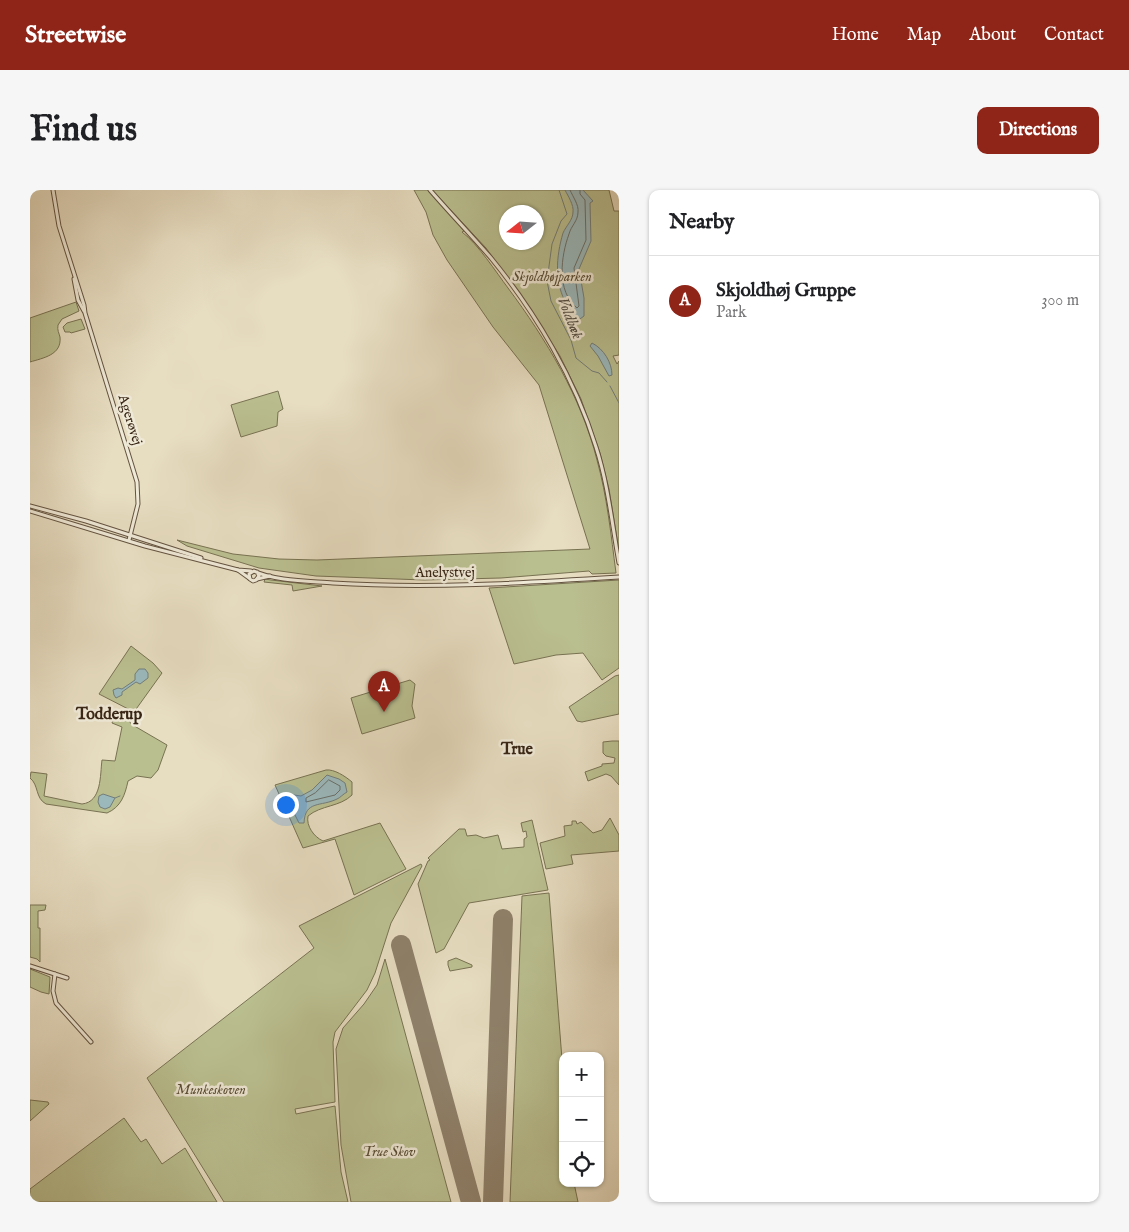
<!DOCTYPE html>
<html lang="en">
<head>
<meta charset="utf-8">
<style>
  :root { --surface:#fff; --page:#f6f6f6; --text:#202124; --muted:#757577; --line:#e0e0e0; --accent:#8f2418 }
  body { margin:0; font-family:"IM FELL English",serif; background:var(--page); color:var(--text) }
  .controls { position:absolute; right:15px; bottom:15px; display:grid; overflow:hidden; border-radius:10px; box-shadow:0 1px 4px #0004 }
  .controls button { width:45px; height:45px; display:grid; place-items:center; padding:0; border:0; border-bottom:1px solid var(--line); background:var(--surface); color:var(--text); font:25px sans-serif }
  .compass { position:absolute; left:469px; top:15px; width:45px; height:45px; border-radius:50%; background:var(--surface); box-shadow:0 1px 4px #0004; rotate:253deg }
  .you { position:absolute; left:255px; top:614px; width:18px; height:18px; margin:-12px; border:4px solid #fff; border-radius:50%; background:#1a73e8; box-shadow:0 0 0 8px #1a73e833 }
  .badge { display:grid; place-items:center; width:32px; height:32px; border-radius:50%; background:var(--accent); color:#fff; font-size:16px; font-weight:700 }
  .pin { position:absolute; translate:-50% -41px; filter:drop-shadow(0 1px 2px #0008) }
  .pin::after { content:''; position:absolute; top:26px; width:18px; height:15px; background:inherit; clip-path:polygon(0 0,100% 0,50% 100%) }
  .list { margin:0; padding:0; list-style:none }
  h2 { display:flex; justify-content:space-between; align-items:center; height:65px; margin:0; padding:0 20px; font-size:21px }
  h2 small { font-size:16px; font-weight:400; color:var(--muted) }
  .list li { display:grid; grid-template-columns:32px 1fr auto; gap:15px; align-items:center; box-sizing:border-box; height:90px; padding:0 20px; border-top:1px solid var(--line) }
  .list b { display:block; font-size:19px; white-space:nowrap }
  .list p { margin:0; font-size:16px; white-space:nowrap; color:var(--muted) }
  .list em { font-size:16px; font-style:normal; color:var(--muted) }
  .icon { flex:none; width:28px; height:28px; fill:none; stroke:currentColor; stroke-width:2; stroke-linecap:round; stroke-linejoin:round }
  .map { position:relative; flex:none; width:589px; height:1012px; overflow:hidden; border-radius:10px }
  header { display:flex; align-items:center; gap:30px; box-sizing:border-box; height:70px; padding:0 25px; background:var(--accent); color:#fff }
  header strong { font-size:24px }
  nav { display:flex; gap:28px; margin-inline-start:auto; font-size:18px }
  .intro { display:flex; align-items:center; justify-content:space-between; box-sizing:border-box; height:120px; padding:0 30px }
  h1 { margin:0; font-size:35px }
  .button { padding:12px 22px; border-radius:10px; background:var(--accent); color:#fff; font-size:18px; font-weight:700 }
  main { display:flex; gap:30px; padding:0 30px }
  aside { flex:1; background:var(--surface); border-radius:10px; box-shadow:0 1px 4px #0004 }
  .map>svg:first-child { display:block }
  .green { fill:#babf90; stroke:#787252; fill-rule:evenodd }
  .water { fill:#9bb9bd; stroke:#737e7a }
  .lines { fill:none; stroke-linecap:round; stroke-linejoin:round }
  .shore { stroke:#696f69; stroke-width:1 }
  .stream { stroke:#737e7a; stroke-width:1 }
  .runway { stroke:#8f816b; stroke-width:20 }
  .tertiary-casing { stroke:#635340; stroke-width:5 }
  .tertiary { stroke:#efe9d7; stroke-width:3 }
  .labels { text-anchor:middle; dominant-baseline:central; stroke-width:5; stroke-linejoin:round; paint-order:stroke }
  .park-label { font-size:14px; font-style:italic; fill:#584c34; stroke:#efe9d7 }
  .street-label { font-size:14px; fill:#372515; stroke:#efe9d7 }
  .water-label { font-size:15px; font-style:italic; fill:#555147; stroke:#efe9d7 }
  .quarter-label { font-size:16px; font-weight:bold; fill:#372515; stroke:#efe9d7 }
</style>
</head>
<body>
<header>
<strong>Streetwise</strong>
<nav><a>Home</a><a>Map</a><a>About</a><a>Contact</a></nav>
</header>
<div class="intro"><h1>Find us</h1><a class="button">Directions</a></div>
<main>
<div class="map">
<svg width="589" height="1012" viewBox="0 0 589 1012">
  <rect width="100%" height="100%" fill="#e7ddc1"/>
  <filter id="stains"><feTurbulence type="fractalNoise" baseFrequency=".004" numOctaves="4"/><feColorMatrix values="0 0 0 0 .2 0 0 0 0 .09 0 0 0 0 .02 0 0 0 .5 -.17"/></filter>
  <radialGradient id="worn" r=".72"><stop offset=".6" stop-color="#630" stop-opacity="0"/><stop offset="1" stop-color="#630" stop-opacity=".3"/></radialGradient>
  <!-- green -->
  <g class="green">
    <path d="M 384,0 L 579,0 L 584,21 L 589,21 L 589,165 L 583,166 L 587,174 L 589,171 L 589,361 L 579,299 L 570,263 L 551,209 L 530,166 L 500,119 L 456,58 L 405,3 L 434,41 L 432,42 C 448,54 466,82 478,98 C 516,149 551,207 567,270 C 577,306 581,345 586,383 L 562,384 L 559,381 L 471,388 L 394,390 L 286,386 L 229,378 L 157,356 L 147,350 L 203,364 L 249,369 L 287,370 L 560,359 L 509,195 L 463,137 L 417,70 L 403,45 L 396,22 ZM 477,22 L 507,22 L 507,52 L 477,52 Z"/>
    <path d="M 46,112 L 49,121 L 32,129 L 28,135 C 27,140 29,143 30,147 C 32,165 13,168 0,172 L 0,128 Z"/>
    <polygon points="51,129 55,139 41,143 40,142 35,142 33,137 37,133"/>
    <polygon points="248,201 253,219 248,222 247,236 211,247 201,215"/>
    <polygon points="235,389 241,390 292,396 263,401 262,395 234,392"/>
    <polygon points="589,390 589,478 572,490 553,463 526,465 484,474 459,398"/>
    <polygon points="101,456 123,473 132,483 104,522 69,504"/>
    <polygon points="589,485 589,524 552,532 547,531 539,517 585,486"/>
    <polygon points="380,490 385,494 382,516 385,528 332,544 321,508"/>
    <path d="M 86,522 L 97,526 L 101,534 L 137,555 L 128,580 L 121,588 L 107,586 L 98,591 C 95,605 91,617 77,623 L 16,614 C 5,608 9,595 0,588 L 1,582 L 17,584 L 14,606 L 52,614 C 72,612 70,585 72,570 L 85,571 L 92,537 L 82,533 Z"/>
    <polygon points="582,551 589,551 589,595 581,586 576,584 558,591 555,582 572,576 572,574 584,573 585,568 576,566 573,563 573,552"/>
    <path d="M 296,580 C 304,579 315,586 322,592 L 322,605 C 310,617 291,615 278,626 C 276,636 284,647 293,651 L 350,633 L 376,679 L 324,705 L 305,649 L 273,658 L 245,595 Z"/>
    <polygon points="580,628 589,645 589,661 541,665 543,674 516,679 510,653 535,646 534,636 542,635 542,631 546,631 547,634 551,632 563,643 572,640"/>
    <polygon points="502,630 518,700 439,713 414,759 406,763 388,694 398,671 400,670 398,668 429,639 435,639 437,646 446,645 454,648 468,645 472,659 494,657 494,649 497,647 496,641 493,642 491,633"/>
    <polygon points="391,674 392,676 361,733 345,783 337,800 305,842 303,852 305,912 265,919 266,924 305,916 311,982 318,1012 194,1012 117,888 284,758 269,736"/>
    <polygon points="519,703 533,882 533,993 544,993 548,1012 480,1012 492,706"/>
    <polygon points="0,715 16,715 15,720 8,721 8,738 10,738 10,772 7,769 0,767"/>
    <polygon points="426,768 442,775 442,777 420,781 418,775 418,771"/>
    <polygon points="355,769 421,1012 321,1012 311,955 306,859 313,838 334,814 347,795"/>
    <polygon points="0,779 20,787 19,804 11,802 0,797"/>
    <polygon points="0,910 18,912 19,914 0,931"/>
    <polygon points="94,928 111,952 116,949 132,974 155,958 187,1012 0,1012 0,999"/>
  </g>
  <!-- water -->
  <g class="water">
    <path d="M 535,0 L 553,0 L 563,11 L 560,13 L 561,51 L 549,79 L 554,108 L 554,126 L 550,129 C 544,126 541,120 537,115 C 524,93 526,67 533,43 C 536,36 543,30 543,22 C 544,15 538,6 535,0 Z"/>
    <path d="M 562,153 C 574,159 582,173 582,185 L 579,186 L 568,166 L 560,156 Z"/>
    <polygon points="109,479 115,479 118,483 118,488 110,494 106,492 92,502 92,505 86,508 84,505 83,500 88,498 92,499 105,490 105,484"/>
    <path d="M 297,585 L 309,589 L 315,593 L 317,602 C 313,604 310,608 307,609 C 291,617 275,610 274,633 L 269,633 L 256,607 L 257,604 L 271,606 L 282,600 Z"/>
    <polygon points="73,604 85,608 80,617 75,619 70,617 68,612 69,606"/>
  </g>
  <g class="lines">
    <!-- shore -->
    <g class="shore">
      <path d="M 540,0 C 543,7 549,15 548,22 C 548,31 541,36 539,44 C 531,66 526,101 547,118 L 549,116 L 544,78 L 556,50 L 555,10 L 550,4 L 550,0"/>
      <polygon points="299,590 310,596 310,600 305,605 276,612 276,608 285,603"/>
    </g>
    <!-- stream -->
    <g class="stream">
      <polyline points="529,0 537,24 531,31 522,54 517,91 521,111 541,150 546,168 562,181 569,183 577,192"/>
      <polyline points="580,196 589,213"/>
      <polyline points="85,608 90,606"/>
    </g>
    <!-- runway -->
    <g class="runway">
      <polyline points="371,755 441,1012"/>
      <polyline points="463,1012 473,729"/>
    </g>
    <!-- tertiary casing -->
    <g class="tertiary-casing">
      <g id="tertiary">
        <polyline points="23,0 29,36 54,115 55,123 107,292 108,314 99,350"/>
        <path d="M 400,0 C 420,23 441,45 461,68 C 506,123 545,189 566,257 C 578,294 582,334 589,373"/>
        <polyline points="44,89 48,110 54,121"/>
        <polyline points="0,316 56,331 171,368"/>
        <polyline points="0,321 115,356 208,380 221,381"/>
        <polyline points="208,380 219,388"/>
        <path d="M 227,382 L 229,386 L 226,390 L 223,391 L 220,389 L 219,384 L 224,381 C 244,391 279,391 303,393 C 398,399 494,393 589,387"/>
        <polyline points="227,389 240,386"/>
        <polyline points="0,776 37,788"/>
        <polyline points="25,784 23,801 26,813 61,852"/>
      </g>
    </g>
    <!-- tertiary -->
    <use href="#tertiary" class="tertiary"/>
  </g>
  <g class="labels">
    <!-- park labels -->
    <g class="park-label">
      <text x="522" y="87">Skjoldhøjparken</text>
      <text x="181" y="900">Munkeskoven</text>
      <text x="359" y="962">True Skov</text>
    </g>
    <!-- street labels -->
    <g class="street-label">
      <text transform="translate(100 230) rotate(73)">Agerøvej</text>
      <text x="415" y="383">Anelystvej</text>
    </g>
    <!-- water labels -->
    <g class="water-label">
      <text transform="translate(540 128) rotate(68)">Voldbæk</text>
    </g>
    <!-- quarter labels -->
    <g class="quarter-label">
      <text x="79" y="525">Todderup</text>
      <text x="487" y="560">True</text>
    </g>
  </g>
  <rect width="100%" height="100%" filter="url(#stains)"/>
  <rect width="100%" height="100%" fill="url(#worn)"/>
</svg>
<div class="controls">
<button>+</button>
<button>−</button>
<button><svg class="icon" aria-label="locate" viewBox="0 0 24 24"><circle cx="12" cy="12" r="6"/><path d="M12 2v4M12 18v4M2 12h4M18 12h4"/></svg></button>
</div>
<svg class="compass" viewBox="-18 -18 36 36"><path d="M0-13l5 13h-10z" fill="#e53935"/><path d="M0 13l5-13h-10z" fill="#757577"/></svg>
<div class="you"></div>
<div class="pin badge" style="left:354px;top:522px">A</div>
</div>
<aside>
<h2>Nearby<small></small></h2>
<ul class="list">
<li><span class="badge">A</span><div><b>Skjoldhøj Gruppe</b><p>Park</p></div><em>300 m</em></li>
</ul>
</aside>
</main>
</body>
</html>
